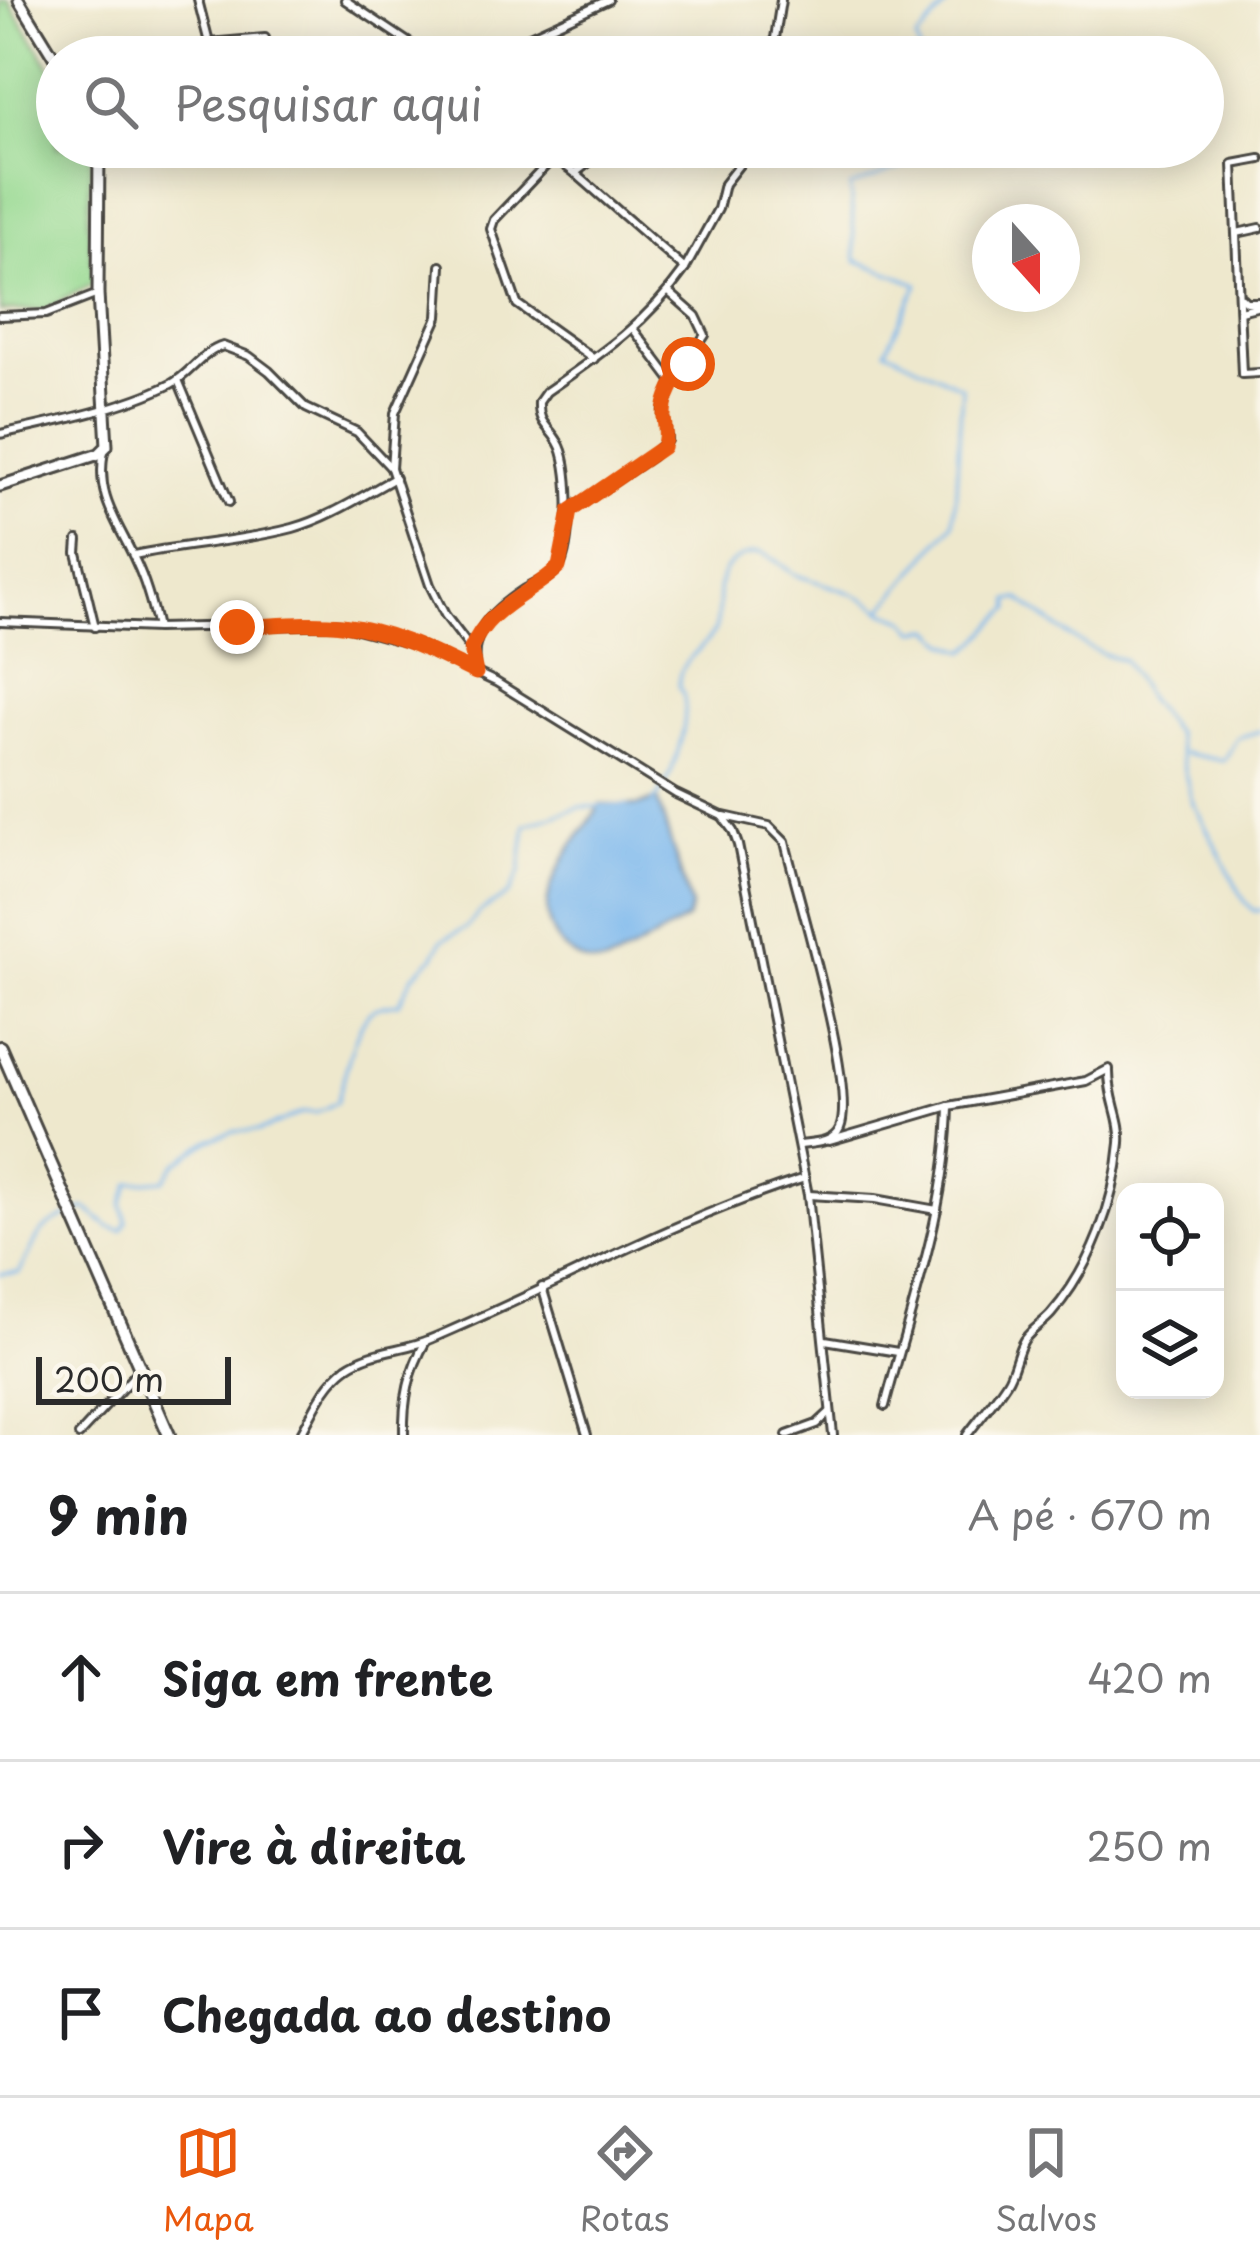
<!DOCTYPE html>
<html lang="pt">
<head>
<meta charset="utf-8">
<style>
  :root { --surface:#fff; --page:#f2f2f2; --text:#202124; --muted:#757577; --line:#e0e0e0; --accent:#ea580c }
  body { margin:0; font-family:"Playpen Sans",sans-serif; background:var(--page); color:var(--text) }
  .controls { position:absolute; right:36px; bottom:36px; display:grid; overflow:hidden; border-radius:24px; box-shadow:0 6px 30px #0003 }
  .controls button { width:108px; height:108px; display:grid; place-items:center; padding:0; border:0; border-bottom:3px solid var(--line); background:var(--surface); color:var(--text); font:60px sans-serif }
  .compass { position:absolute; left:972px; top:204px; width:108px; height:108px; border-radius:50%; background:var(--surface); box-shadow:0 6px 30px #0003; rotate:159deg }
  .scale { position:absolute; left:36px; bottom:30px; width:195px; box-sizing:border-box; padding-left:12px; border:6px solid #2b2b2b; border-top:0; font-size:33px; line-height:42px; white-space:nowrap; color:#2b2b2b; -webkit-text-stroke:9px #fbf7ec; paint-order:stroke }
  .stop { position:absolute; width:36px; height:36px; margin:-27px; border:9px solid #ea580c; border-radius:50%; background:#fff }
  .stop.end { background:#ea580c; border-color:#fff; box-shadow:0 3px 12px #0008 }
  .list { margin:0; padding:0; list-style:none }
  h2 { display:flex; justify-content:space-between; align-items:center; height:156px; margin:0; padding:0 48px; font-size:51px }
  h2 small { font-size:39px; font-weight:400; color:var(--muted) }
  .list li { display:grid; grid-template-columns:78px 1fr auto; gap:36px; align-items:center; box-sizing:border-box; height:168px; padding:0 48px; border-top:3px solid var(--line) }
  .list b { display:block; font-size:45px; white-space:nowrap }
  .list em { font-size:39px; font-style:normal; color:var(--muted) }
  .icon { flex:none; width:66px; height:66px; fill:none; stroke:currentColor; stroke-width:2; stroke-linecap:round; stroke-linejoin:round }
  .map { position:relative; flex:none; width:1260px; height:1435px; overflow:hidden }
  .search { position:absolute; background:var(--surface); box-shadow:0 6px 30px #0003; left:36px; right:36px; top:36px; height:132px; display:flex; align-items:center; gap:30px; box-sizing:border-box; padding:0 42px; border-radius:66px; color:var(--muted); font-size:45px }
  .sheet { height:660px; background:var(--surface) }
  nav { display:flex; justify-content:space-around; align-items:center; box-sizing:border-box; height:168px; border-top:3px solid var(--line); background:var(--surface); font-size:33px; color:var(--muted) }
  nav a { display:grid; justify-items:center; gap:6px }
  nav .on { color:var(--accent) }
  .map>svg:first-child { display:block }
  .green { fill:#96d991; stroke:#60825e; stroke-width:3 }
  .water { fill:#7ab7ed; stroke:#52718c; stroke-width:3 }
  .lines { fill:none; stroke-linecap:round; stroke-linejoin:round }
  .stream { stroke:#7ab7ed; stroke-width:3 }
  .street-casing { stroke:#484743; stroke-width:12 }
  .secondary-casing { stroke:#484743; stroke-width:15 }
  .primary-casing { stroke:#484743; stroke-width:16 }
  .street { stroke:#fff; stroke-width:6 }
  .secondary { stroke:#fff; stroke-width:9 }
  .primary { stroke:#fff; stroke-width:10 }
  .route { stroke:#ea580c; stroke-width:15 }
</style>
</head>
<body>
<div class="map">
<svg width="1260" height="1435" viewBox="0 0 1260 1435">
  <rect width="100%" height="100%" fill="#fbf7ec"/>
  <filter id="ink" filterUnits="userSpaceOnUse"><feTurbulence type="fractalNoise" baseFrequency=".00833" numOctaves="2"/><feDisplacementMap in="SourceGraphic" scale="24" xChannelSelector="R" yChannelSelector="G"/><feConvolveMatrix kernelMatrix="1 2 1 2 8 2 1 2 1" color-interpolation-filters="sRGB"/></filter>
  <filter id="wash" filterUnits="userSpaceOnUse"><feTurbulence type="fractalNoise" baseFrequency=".004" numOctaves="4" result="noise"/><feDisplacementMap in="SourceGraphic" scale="48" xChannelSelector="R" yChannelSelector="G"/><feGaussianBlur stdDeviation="2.7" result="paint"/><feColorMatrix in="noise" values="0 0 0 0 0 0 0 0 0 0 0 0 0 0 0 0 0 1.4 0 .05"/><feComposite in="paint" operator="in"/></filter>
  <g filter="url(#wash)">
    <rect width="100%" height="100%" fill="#eee8cd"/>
    <!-- green -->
    <polygon class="green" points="0,0 8,0 57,78 57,147 92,147 88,223 94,283 44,310 0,311"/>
    <!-- water -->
    <path class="water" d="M 657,799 L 691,907 L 687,919 C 669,928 620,961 604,964 C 588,966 572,956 562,946 C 521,900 576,844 600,805 L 639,806 Z"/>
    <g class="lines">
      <!-- stream -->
      <g class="stream">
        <polyline points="922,57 916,40 952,0"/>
        <path d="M 882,611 L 906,620 L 916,631 L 932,629 L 947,643 L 966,651 C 982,642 993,621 1011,609 L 1010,600 L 1020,599 C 1053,624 1084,652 1124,660 L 1147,698 L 1175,733 L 1192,801 L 1244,900 L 1254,911 L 1260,910"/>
        <polyline points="1184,753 1224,761 1237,738 1260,731"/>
        <path d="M 653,801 C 672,785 689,723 684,698 C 681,685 678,694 679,681 C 679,660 706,648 715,630 C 722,611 714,582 727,567 C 734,560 749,552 760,553 C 775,556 785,571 799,576 C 829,586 855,591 882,610 L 954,523 L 962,387 L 886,350 L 918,284 L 856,260 L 850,187 L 957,147"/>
        <path d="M 78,1211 L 86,1208 L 109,1227 L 122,1230 L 127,1222 L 122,1205 L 130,1183 L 164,1180 L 176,1163 L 210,1140 L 234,1131 L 260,1131 L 304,1112 L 316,1113 L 337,1102 C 344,1080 355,1022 372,1010 C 378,1005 391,1004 399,1003 L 413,976 L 434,956 L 442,940 L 466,928 L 480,912 L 509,894 L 520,872 L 526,825 L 580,807 L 627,806"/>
        <path d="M 0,1274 L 19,1273 C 40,1240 29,1233 69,1215"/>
      </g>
    </g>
  </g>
  <g filter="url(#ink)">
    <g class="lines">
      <!-- street casing -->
      <g class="street-casing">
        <g id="street">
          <polyline points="198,0 209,43 265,38"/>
          <polyline points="345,0 417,48"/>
          <polyline points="405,57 417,48 426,57"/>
          <polyline points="484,57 608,0"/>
          <polyline points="706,57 711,54"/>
          <polyline points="772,57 781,0"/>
          <polyline points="99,149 204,147"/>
          <polyline points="553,158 494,220 491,229 517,304 594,359"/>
          <polyline points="1260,159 1233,164 1242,374 1260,373"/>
          <polyline points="575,173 609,147"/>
          <polyline points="1237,233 1260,228"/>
          <polyline points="441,266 438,317 395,413 391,468 430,585 445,615 471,649"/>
          <polyline points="685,269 718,209 724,184 753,147"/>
          <polyline points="1242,298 1246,302 1260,302"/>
          <polyline points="1240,311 1260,306"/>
          <polyline points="0,316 46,314 98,294"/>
          <polyline points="634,330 673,382"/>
          <polyline points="178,380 229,502"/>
          <path d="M 0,434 C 51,423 124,408 171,384 C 190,374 202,352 223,346 L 249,356 L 269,371 L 306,408 L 357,432 L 391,468"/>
          <path d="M 104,451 C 95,497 118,522 136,562 C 146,583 152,605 157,628"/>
          <polyline points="570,511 652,456 667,440 663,411 673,382 705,335 696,316 670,293"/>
          <polyline points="78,540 77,553 95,627"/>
          <path d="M 134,555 C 186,544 240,542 293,528 C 329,518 362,496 395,478"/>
          <polyline points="0,622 157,628 338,624 417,645 496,682 676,794 722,816 733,831 738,845 808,1195 833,1435"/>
          <path d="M 476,673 C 468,633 491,611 523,590 C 537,582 553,578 561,563 C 572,541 571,462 558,442 C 548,425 538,424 539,402 L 546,392 C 601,354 646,324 685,269 L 575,173 L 540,147"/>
          <path d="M 724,816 L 769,826 L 785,842 C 797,894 857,1088 840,1128 C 833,1144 814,1143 799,1145"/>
          <path d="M 829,1141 L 949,1106 L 1086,1081 L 1109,1069 C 1108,1099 1122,1118 1120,1143 C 1115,1202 1091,1268 1051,1314 C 1043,1323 1031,1330 1024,1340 C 1016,1353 1015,1370 1006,1383 C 995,1400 980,1418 967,1435"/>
          <polyline points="809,1195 875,1199 937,1210"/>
          <polyline points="542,1287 587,1435"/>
          <polyline points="825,1340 898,1352"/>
          <path d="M 885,1406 C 911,1306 947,1209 949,1106"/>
          <polyline points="79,1435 140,1369"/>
          <path d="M 300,1435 C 314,1411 324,1384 347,1367 C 373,1349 405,1351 433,1338 C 558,1285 675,1219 805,1178"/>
          <path d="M 404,1435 C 403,1400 409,1371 426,1341"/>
          <polyline points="787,1435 817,1424 830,1412"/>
        </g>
      </g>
      <!-- secondary casing -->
      <g class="secondary-casing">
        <g id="secondary">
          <polyline points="19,0 57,62"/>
          <polyline points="0,486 99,454 107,446 98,294 99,147"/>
        </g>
      </g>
      <!-- primary casing -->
      <g class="primary-casing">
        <polyline id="primary" points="0,1047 169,1435"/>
      </g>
      <!-- street -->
      <use href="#street" class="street"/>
      <!-- secondary -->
      <use href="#secondary" class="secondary"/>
      <!-- primary -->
      <use href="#primary" class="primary"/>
    </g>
  </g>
  <g class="lines" filter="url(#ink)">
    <!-- route -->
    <path class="route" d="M 237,627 C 271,626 308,621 342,625 C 390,630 433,652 476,673 L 471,649 C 488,607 528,596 559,567 L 570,511 L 663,447 C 667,436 665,429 664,417 C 663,399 676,377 688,364"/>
  </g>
</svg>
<div class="controls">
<button><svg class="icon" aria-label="locate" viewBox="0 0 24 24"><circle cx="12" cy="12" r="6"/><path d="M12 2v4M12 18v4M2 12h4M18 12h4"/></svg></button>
<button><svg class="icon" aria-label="layers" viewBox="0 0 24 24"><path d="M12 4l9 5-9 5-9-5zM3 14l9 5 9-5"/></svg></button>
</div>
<svg class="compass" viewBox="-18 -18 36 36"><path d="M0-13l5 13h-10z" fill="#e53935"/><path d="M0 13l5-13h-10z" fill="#757577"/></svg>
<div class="scale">200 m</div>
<div class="stop" style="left:688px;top:364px"></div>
<div class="stop end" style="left:237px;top:627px"></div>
<div class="search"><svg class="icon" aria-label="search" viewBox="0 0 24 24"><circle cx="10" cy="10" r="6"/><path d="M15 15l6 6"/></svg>Pesquisar aqui</div>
</div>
<section class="sheet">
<h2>9 min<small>A pé · 670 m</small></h2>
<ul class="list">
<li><svg class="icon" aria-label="ahead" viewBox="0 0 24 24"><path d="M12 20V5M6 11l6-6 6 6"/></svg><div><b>Siga em frente</b></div><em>420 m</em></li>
<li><svg class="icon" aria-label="right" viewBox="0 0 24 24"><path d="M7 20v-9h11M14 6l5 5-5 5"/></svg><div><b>Vire à direita</b></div><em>250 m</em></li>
<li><svg class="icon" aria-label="arrive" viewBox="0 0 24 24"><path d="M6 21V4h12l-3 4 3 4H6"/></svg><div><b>Chegada ao destino</b></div></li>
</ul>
</section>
<nav>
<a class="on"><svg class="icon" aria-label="map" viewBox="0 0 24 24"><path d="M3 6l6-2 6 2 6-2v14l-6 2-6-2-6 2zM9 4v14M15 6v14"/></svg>Mapa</a>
<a><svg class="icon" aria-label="directions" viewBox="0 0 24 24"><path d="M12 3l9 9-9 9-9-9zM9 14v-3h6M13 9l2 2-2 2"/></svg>Rotas</a>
<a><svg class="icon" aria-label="saved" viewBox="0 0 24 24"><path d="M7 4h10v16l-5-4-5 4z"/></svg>Salvos</a>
</nav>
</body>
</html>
